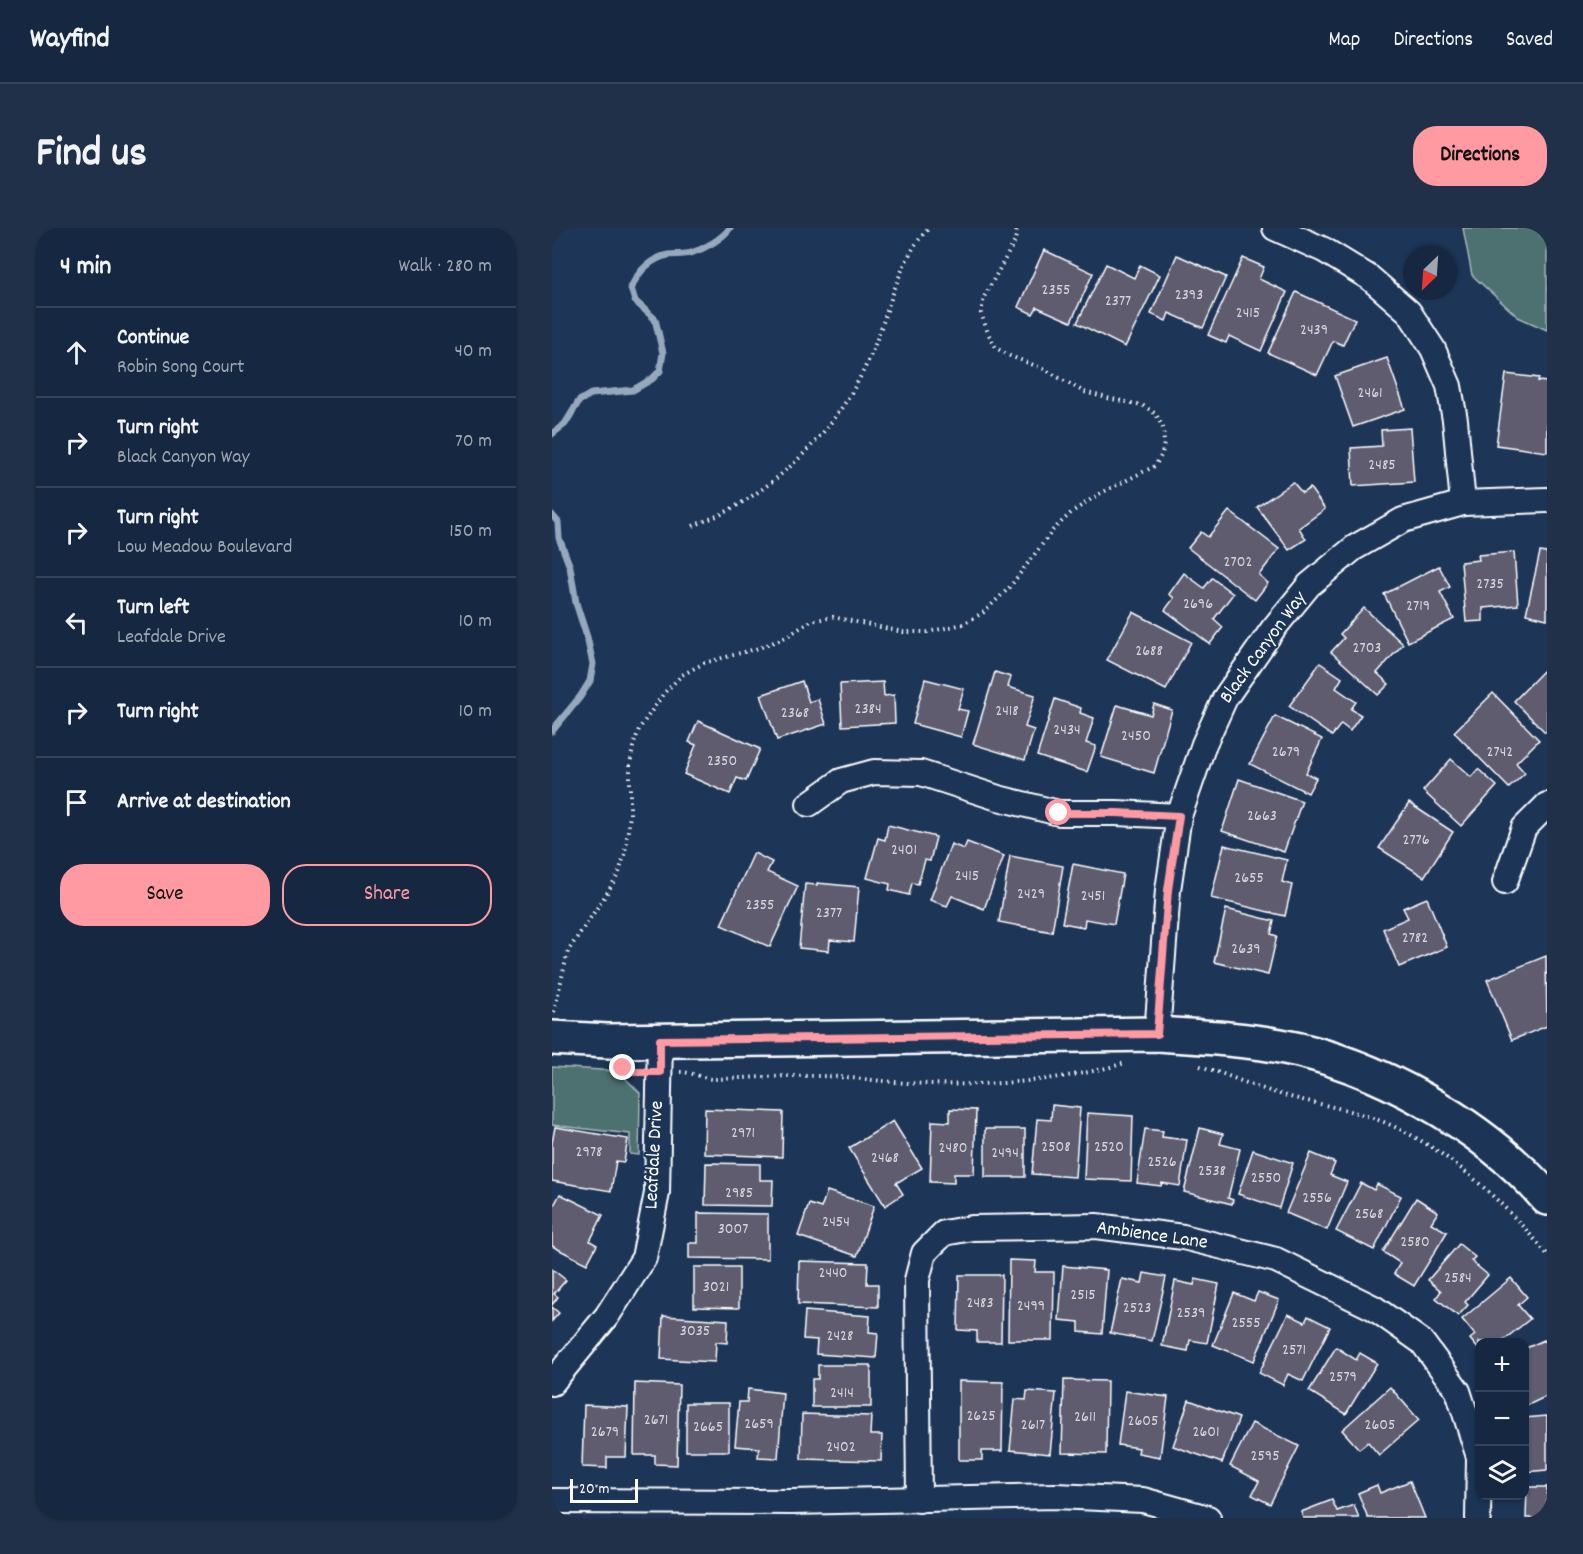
<!DOCTYPE html>
<html lang="en">
<head>
<meta charset="utf-8">
<style>
  :root { --surface:#162841; --page:#1f3048; --text:#f1f3f6; --muted:#9ea6b1; --line:#35445a; --accent:#ff9aa2 }
  body { margin:0; font-family:Dekko,sans-serif; background:var(--page); color:var(--text) }
  .controls { position:absolute; right:18px; bottom:18px; display:grid; overflow:hidden; border-radius:12px; box-shadow:0 2px 4px #0004 }
  .controls button { width:54px; height:54px; display:grid; place-items:center; padding:0; border:0; border-bottom:2px solid var(--line); background:var(--surface); color:var(--text); font:30px sans-serif }
  .compass { position:absolute; left:851px; top:18px; width:54px; height:54px; border-radius:50%; background:var(--surface); box-shadow:0 2px 4px #0004; rotate:205deg }
  .scale { position:absolute; left:18px; bottom:15px; width:68px; box-sizing:border-box; padding-left:6px; border:3px solid #fff; border-top:0; font-size:16px; line-height:21px; white-space:nowrap; color:#fff; -webkit-text-stroke:4px #1d3557; paint-order:stroke }
  .stop { position:absolute; width:18px; height:18px; margin:-14px; border:4px solid #ff9aa2; border-radius:50%; background:#fff }
  .stop.end { background:#ff9aa2; border-color:#fff; box-shadow:0 2px 6px #0008 }
  .list { margin:0; padding:0; list-style:none }
  h2 { display:flex; justify-content:space-between; align-items:center; height:78px; margin:0; padding:0 24px; font-size:26px }
  h2 small { font-size:20px; font-weight:400; color:var(--muted) }
  .list li { display:grid; grid-template-columns:39px 1fr auto; gap:18px; align-items:center; box-sizing:border-box; height:90px; padding:0 24px; border-top:2px solid var(--line) }
  .list b { display:block; font-size:22px; white-space:nowrap }
  .list p { margin:0; font-size:20px; white-space:nowrap; color:var(--muted) }
  .list em { font-size:20px; font-style:normal; color:var(--muted) }
  .actions { display:flex; gap:12px; padding:18px 24px }
  .actions a { flex:1; padding:14px 0; border:2px solid var(--accent); border-radius:24px; text-align:center; font-size:21px; color:var(--accent) }
  .actions .main { background:var(--accent); color:#111 }
  .icon { flex:none; width:33px; height:33px; fill:none; stroke:currentColor; stroke-width:2; stroke-linecap:round; stroke-linejoin:round }
  .map { position:relative; flex:none; width:995px; height:1290px; overflow:hidden; border-radius:24px }
  header { display:flex; align-items:center; gap:36px; box-sizing:border-box; height:84px; padding:0 30px; background:var(--surface); border-bottom:2px solid var(--line) }
  header strong { font-size:28px }
  nav { display:flex; gap:33px; margin-inline-start:auto; font-size:21px }
  .intro { display:flex; align-items:center; justify-content:space-between; box-sizing:border-box; height:144px; padding:0 36px }
  h1 { margin:0; font-size:42px }
  .button { padding:15px 27px; border-radius:24px; background:var(--accent); color:#111; font-size:21px; font-weight:700 }
  main { display:flex; gap:36px; padding:0 36px }
  aside { flex:1; background:var(--surface); border-radius:24px; box-shadow:0 2px 4px #0004 }
  .map>svg:first-child { display:block }
  .green { fill:#4e6f6f; stroke:#a6b7b7; stroke-width:1.5 }
  .lines { fill:none; stroke-linecap:round; stroke-linejoin:round }
  .stream { stroke:#95a8bc; stroke-width:7 }
  .building { fill:#615c6f; stroke:#fff; stroke-width:1.5 }
  .street-casing { stroke:#fff; stroke-width:28 }
  .secondary-casing { stroke:#fff; stroke-width:38 }
  .path { stroke:#fff; stroke-width:4; stroke-dasharray:1.5 4.5; stroke-linecap:butt }
  .street { stroke:#1d3557; stroke-width:24 }
  .secondary { stroke:#1d3557; stroke-width:33 }
  .route { stroke:#ff9aa2; stroke-width:8 }
  .labels { text-anchor:middle; dominant-baseline:central; stroke-width:4.5; stroke-linejoin:round; paint-order:stroke }
  .number-label { font-size:16px; fill:#d8d6db }
  .street-label { font-size:20px; fill:#fff; stroke:#1d3557 }
</style>
</head>
<body>
<header>
<strong>Wayfind</strong>
<nav><a>Map</a><a>Directions</a><a>Saved</a></nav>
</header>
<div class="intro"><h1>Find us</h1><a class="button">Directions</a></div>
<main>
<aside>
<h2>4 min<small>Walk · 280 m</small></h2>
<ul class="list">
<li><svg class="icon" aria-label="ahead" viewBox="0 0 24 24"><path d="M12 20V5M6 11l6-6 6 6"/></svg><div><b>Continue</b><p>Robin Song Court</p></div><em>40 m</em></li>
<li><svg class="icon" aria-label="right" viewBox="0 0 24 24"><path d="M7 20v-9h11M14 6l5 5-5 5"/></svg><div><b>Turn right</b><p>Black Canyon Way</p></div><em>70 m</em></li>
<li><svg class="icon" aria-label="right" viewBox="0 0 24 24"><path d="M7 20v-9h11M14 6l5 5-5 5"/></svg><div><b>Turn right</b><p>Low Meadow Boulevard</p></div><em>150 m</em></li>
<li><svg class="icon" aria-label="left" viewBox="0 0 24 24"><path d="M17 20v-9H6M10 6l-5 5 5 5"/></svg><div><b>Turn left</b><p>Leafdale Drive</p></div><em>10 m</em></li>
<li><svg class="icon" aria-label="right" viewBox="0 0 24 24"><path d="M7 20v-9h11M14 6l5 5-5 5"/></svg><div><b>Turn right</b></div><em>10 m</em></li>
<li><svg class="icon" aria-label="arrive" viewBox="0 0 24 24"><path d="M6 21V4h12l-3 4 3 4H6"/></svg><div><b>Arrive at destination</b></div></li>
</ul>
<div class="actions"><a class="main">Save</a><a>Share</a></div>
</aside>
<div class="map">
<svg width="995" height="1290" viewBox="0 0 995 1290">
  <rect width="100%" height="100%" fill="#1d3557"/>
  <filter id="ink" filterUnits="userSpaceOnUse"><feTurbulence type="fractalNoise" baseFrequency=".0167" numOctaves="2"/><feDisplacementMap in="SourceGraphic" scale="12" xChannelSelector="R" yChannelSelector="G"/><feConvolveMatrix kernelMatrix="1 2 1 2 8 2 1 2 1" color-interpolation-filters="sRGB"/></filter>
  <g filter="url(#ink)">
    <!-- green -->
    <g class="green">
      <polygon points="911,0 995,0 995,102 966,89 920,47"/>
      <polygon points="0,839 66,843 88,865 87,927 78,926 78,906 0,897"/>
    </g>
    <g class="lines">
      <!-- stream -->
      <g class="stream">
        <path d="M 0,206 L 13,196 L 27,173 L 39,166 L 81,162 L 100,151 L 108,143 L 111,125 L 103,91 L 83,73 L 79,60 C 86,44 98,31 116,27 C 123,26 132,27 139,25 C 152,21 170,11 178,0"/>
        <polyline points="0,287 6,294 7,310 18,339 24,375 35,409 41,436 38,453 28,469 0,503"/>
      </g>
    </g>
    <!-- building -->
    <g class="building">
      <polygon points="492,22 541,45 519,94 485,79 481,86 466,79"/>
      <polygon points="625,27 674,49 651,100 617,85 614,93 599,86"/>
      <polygon points="691,30 712,39 707,51 735,64 709,123 677,108 674,115 656,107"/>
      <polygon points="554,36 582,50 588,37 608,47 573,119 525,95"/>
      <polygon points="744,64 803,91 791,117 781,113 765,147 716,125"/>
      <polygon points="835,130 853,181 801,199 783,148"/>
      <polygon points="954,146 987,150 986,153 995,154 995,224 944,217"/>
      <polygon points="858,200 862,254 801,258 799,220 830,218 829,202"/>
      <polygon points="741,254 750,265 758,260 773,281 747,300 754,311 737,322 705,279"/>
      <polygon points="677,283 727,321 707,347 716,355 703,372 636,320 649,304 656,309"/>
      <polygon points="962,324 966,377 931,380 931,393 914,394 909,334 927,332 926,327"/>
      <polygon points="988,324 995,325 995,391 974,386"/>
      <polygon points="887,338 898,359 888,364 902,391 856,414 832,366"/>
      <polygon points="632,345 652,360 660,350 681,366 662,391 671,399 658,416 613,382 622,370 617,366"/>
      <polygon points="812,380 851,416 825,445 837,456 826,467 779,424 792,410 788,406"/>
      <polygon points="581,384 639,414 614,462 555,432"/>
      <polygon points="768,435 790,450 784,460 804,474 799,481 809,487 798,503 789,496 780,508 737,478"/>
      <polygon points="995,439 995,502 993,504 962,473"/>
      <polygon points="443,444 459,449 456,459 483,467 473,499 482,502 473,532 421,516"/>
      <polygon points="373,451 412,461 406,481 416,483 409,509 361,496"/>
      <polygon points="250,453 257,474 266,471 274,496 225,512 209,467"/>
      <polygon points="331,454 332,468 342,467 343,495 290,498 288,456"/>
      <polygon points="941,465 987,512 964,535 973,545 957,560 902,504"/>
      <polygon points="503,471 529,480 528,485 542,490 534,515 544,518 535,544 485,528"/>
      <polygon points="602,476 620,482 602,545 549,529 565,477 599,487"/>
      <polygon points="723,488 770,511 754,545 764,550 756,565 698,536"/>
      <polygon points="146,493 208,521 194,553 185,550 178,566 132,546 144,517 137,514"/>
      <polygon points="899,531 919,549 926,541 945,558 909,598 871,563"/>
      <polygon points="687,551 750,573 732,624 670,603"/>
      <polygon points="857,575 901,604 872,649 827,620"/>
      <polygon points="336,597 384,609 378,633 373,632 366,656 360,655 357,667 337,662 338,656 315,650 326,610 333,612"/>
      <polygon points="415,614 452,628 432,681 400,668 395,678 378,672 399,616 412,621"/>
      <polygon points="672,617 735,632 730,654 740,657 733,688 659,670"/>
      <polygon points="202,625 220,634 215,644 246,658 218,719 169,697"/>
      <polygon points="458,628 511,638 500,704 447,694"/>
      <polygon points="521,636 571,646 562,696 533,691 532,699 510,695"/>
      <polygon points="265,655 307,659 302,714 278,712 277,723 247,720 253,656 265,657"/>
      <polygon points="875,670 895,719 847,739 831,701 856,690 851,680"/>
      <polygon points="674,681 722,693 719,706 725,708 716,747 662,734"/>
      <polygon points="994,728 995,798 960,812 935,752"/>
      <polygon points="500,877 528,880 523,949 480,946 485,891 499,892"/>
      <polygon points="153,881 231,884 230,929 152,926"/>
      <polygon points="398,881 424,882 422,946 402,946 402,955 378,954 380,893 398,894"/>
      <polygon points="535,885 581,888 579,953 532,951"/>
      <polygon points="341,893 370,940 344,955 351,966 333,978 297,920"/>
      <polygon points="3,899 76,911 72,934 64,933 59,963 0,953 0,915"/>
      <polygon points="648,900 671,906 668,916 688,921 676,970 681,972 680,976 632,964"/>
      <rect x="433" y="901" width="40" height="48"/>
      <polygon points="593,901 611,903 610,909 635,912 628,958 610,955 609,958 585,955"/>
      <polygon points="701,922 741,935 727,980 686,966"/>
      <polygon points="759,925 783,935 778,947 795,954 775,1002 734,985"/>
      <polygon points="154,935 208,936 208,952 221,952 220,978 153,977"/>
      <polygon points="809,955 822,962 825,956 849,968 822,1022 784,1003"/>
      <polygon points="275,963 322,978 305,1028 246,1008 257,976 269,980"/>
      <polygon points="8,966 51,987 38,1013 45,1017 35,1036 0,1018 0,981"/>
      <polygon points="864,970 886,984 879,995 895,1004 862,1058 842,1046 848,1035 831,1024"/>
      <polygon points="146,985 216,986 216,1031 137,1030 137,1015 146,1015"/>
      <polygon points="907,1016 923,1029 919,1033 936,1047 913,1074 916,1077 906,1088 884,1070 889,1063 876,1052"/>
      <polygon points="457,1032 484,1033 483,1044 502,1044 501,1112 456,1112"/>
      <polygon points="247,1033 316,1035 315,1056 326,1056 326,1079 246,1076"/>
      <polygon points="511,1038 555,1042 550,1106 527,1104 527,1094 507,1092"/>
      <polygon points="142,1039 187,1039 187,1080 142,1079"/>
      <polygon points="0,1041 14,1052 2,1066 6,1069 0,1077"/>
      <polygon points="592,1045 614,1049 600,1113 558,1105 570,1051 590,1055"/>
      <polygon points="407,1047 450,1047 449,1114 425,1114 425,1103 406,1102"/>
      <polygon points="959,1050 975,1069 966,1077 978,1091 949,1114 927,1114 927,1122 918,1111 923,1107 910,1091"/>
      <polygon points="643,1051 667,1056 655,1115 638,1112 636,1123 610,1118 623,1053 642,1057"/>
      <polygon points="706,1064 727,1072 702,1133 661,1117 682,1065 702,1073"/>
      <polygon points="0,1079 7,1085 0,1093"/>
      <polygon points="253,1083 318,1088 317,1104 326,1105 324,1130 264,1126 265,1112 251,1111"/>
      <polygon points="736,1086 753,1094 756,1088 778,1099 751,1153 736,1146 731,1157 707,1145"/>
      <polygon points="111,1088 176,1092 175,1115 164,1114 163,1134 109,1131"/>
      <polygon points="992,1112 995,1117 995,1168 972,1179 972,1121"/>
      <polygon points="784,1119 804,1132 808,1125 825,1135 794,1186 757,1163"/>
      <polygon points="266,1137 319,1137 319,1179 260,1179 260,1151 266,1151"/>
      <polygon points="512,1152 555,1153 554,1226 510,1225"/>
      <polygon points="407,1153 451,1154 450,1223 430,1223 430,1232 407,1232"/>
      <polygon points="83,1155 127,1157 125,1237 103,1236 103,1227 82,1227"/>
      <polygon points="838,1159 867,1192 827,1227 816,1214 807,1221 790,1202"/>
      <polygon points="196,1161 231,1165 226,1230 206,1229 207,1220 183,1218 187,1174 195,1174"/>
      <polygon points="475,1163 504,1165 498,1226 458,1222 463,1171 474,1172"/>
      <polygon points="573,1163 616,1169 608,1229 586,1225 587,1220 566,1217"/>
      <polygon points="637,1172 687,1190 670,1235 621,1218"/>
      <rect x="134" y="1175" width="43" height="48"/>
      <polygon points="32,1177 76,1179 74,1229 55,1229 55,1240 30,1239"/>
      <polygon points="250,1186 319,1188 318,1207 330,1207 329,1233 249,1231"/>
      <polygon points="995,1188 995,1242 972,1244 972,1190"/>
      <polygon points="700,1195 747,1218 718,1276 700,1267 707,1253 678,1238"/>
      <polygon points="858,1253 873,1290 816,1290 806,1265 825,1257 828,1265"/>
      <polygon points="975,1259 995,1259 995,1290 974,1290"/>
      <polygon points="780,1272 785,1283 802,1277 807,1290 751,1290 749,1284"/>
    </g>
    <g class="lines">
      <!-- street casing -->
      <g class="street-casing">
        <g id="street">
          <polyline points="723,0 772,22 818,50 857,84 881,121 897,158 903,192 911,275"/>
          <polyline points="257,576 289,553 322,544 369,545 446,570 507,585 564,585 627,588"/>
          <polyline points="953,654 972,600 995,577"/>
          <polyline points="605,806 616,662 627,588 652,516 673,470 721,401 757,357 802,320 851,292 911,275 995,272"/>
          <polyline points="0,1155 55,1088 92,1030 105,965 108,812"/>
          <polyline points="367,1272 365,1052 372,1025 392,1005 420,1000 544,998 631,1009 724,1032 822,1080 870,1114 906,1163 927,1229 926,1290"/>
          <polyline points="0,1273 240,1274 504,1268 591,1272 656,1290"/>
        </g>
      </g>
      <!-- secondary casing -->
      <g class="secondary-casing">
        <path id="secondary" d="M 0,810 L 56,813 L 605,806 C 646,809 687,810 728,818 C 823,835 932,897 995,970"/>
      </g>
      <!-- path -->
      <g class="path">
        <path d="M 141,298 C 154,292 167,288 179,281 C 246,243 299,183 325,111 C 339,75 349,28 377,0"/>
        <polyline points="2,784 16,723 55,665 67,645 73,624 78,587 78,537 81,519 87,501 112,465 130,447 152,435 207,420 234,409 259,393 281,389 351,404 376,404 411,396 432,384 457,360 501,302 520,284 547,266 603,238 610,226 612,215 611,200 604,186 590,177 555,170 532,164 492,141 458,128 444,120 436,105 429,85 432,69 463,13 465,0"/>
        <path d="M 648,838 C 676,847 702,859 731,867 C 767,877 806,882 841,898 C 903,927 951,974 995,1026"/>
        <path d="M 128,844 C 140,844 152,851 163,851 C 198,850 233,847 268,848 C 297,849 326,853 355,855 C 425,859 505,855 573,835"/>
      </g>
      <!-- street -->
      <use href="#street" class="street"/>
      <!-- secondary -->
      <use href="#secondary" class="secondary"/>
    </g>
  </g>
  <g class="lines" filter="url(#ink)">
    <!-- route -->
    <polyline class="route" points="71,840 85,844 108,844 108,812 605,806 616,662 627,588 564,585 507,585"/>
  </g>
  <g class="labels">
    <!-- number labels -->
    <g class="number-label">
      <text x="504" y="62">2355</text>
      <text x="637" y="67">2393</text>
      <text x="566" y="73">2377</text>
      <text x="696" y="85">2415</text>
      <text x="762" y="102">2439</text>
      <text x="818" y="165">2461</text>
      <text x="830" y="237">2485</text>
      <text x="686" y="334">2702</text>
      <text x="938" y="356">2735</text>
      <text x="646" y="376">2696</text>
      <text x="866" y="378">2719</text>
      <text x="815" y="420">2703</text>
      <text x="597" y="423">2688</text>
      <text x="316" y="481">2384</text>
      <text x="455" y="483">2418</text>
      <text x="243" y="485">2368</text>
      <text x="515" y="502">2434</text>
      <text x="584" y="508">2450</text>
      <text x="734" y="524">2679</text>
      <text x="948" y="524">2742</text>
      <text x="170" y="533">2350</text>
      <text x="710" y="588">2663</text>
      <text x="864" y="612">2776</text>
      <text x="352" y="622">2401</text>
      <text x="415" y="648">2415</text>
      <text x="697" y="650">2655</text>
      <text x="479" y="666">2429</text>
      <text x="541" y="668">2451</text>
      <text x="208" y="677">2355</text>
      <text x="277" y="685">2377</text>
      <text x="863" y="710">2782</text>
      <text x="694" y="721">2639</text>
      <text x="191" y="905">2971</text>
      <text x="504" y="919">2508</text>
      <text x="557" y="919">2520</text>
      <text x="401" y="920">2480</text>
      <text x="37" y="924">2978</text>
      <text x="453" y="925">2494</text>
      <text x="333" y="930">2468</text>
      <text x="610" y="934">2526</text>
      <text x="660" y="943">2538</text>
      <text x="714" y="950">2550</text>
      <text x="187" y="965">2985</text>
      <text x="765" y="970">2556</text>
      <text x="817" y="986">2568</text>
      <text x="284" y="994">2454</text>
      <text x="181" y="1001">3007</text>
      <text x="863" y="1014">2580</text>
      <text x="281" y="1045">2440</text>
      <text x="906" y="1050">2584</text>
      <text x="164" y="1059">3021</text>
      <text x="531" y="1067">2515</text>
      <text x="428" y="1075">2483</text>
      <text x="479" y="1078">2499</text>
      <text x="585" y="1080">2523</text>
      <text x="639" y="1085">2539</text>
      <text x="694" y="1095">2555</text>
      <text x="143" y="1103">3035</text>
      <text x="288" y="1108">2428</text>
      <text x="742" y="1122">2571</text>
      <text x="791" y="1149">2579</text>
      <text x="290" y="1165">2414</text>
      <text x="429" y="1188">2625</text>
      <text x="533" y="1189">2611</text>
      <text x="104" y="1192">2671</text>
      <text x="591" y="1193">2605</text>
      <text x="207" y="1196">2659</text>
      <text x="481" y="1197">2617</text>
      <text x="828" y="1197">2605</text>
      <text x="156" y="1199">2665</text>
      <text x="53" y="1204">2679</text>
      <text x="654" y="1204">2601</text>
      <text x="289" y="1219">2402</text>
      <text x="713" y="1228">2595</text>
    </g>
    <!-- street labels -->
    <g class="street-label">
      <text transform="translate(712 420) rotate(-54)">Black Canyon Way</text>
      <text transform="translate(103 927) rotate(-87)">Leafdale Drive</text>
      <text transform="translate(600 1008) rotate(8)">Ambience Lane</text>
    </g>
  </g>
</svg>
<div class="controls">
<button>+</button>
<button>−</button>
<button><svg class="icon" aria-label="layers" viewBox="0 0 24 24"><path d="M12 4l9 5-9 5-9-5zM3 14l9 5 9-5"/></svg></button>
</div>
<svg class="compass" viewBox="-18 -18 36 36"><path d="M0-13l5 13h-10z" fill="#e53935"/><path d="M0 13l5-13h-10z" fill="#9ea6b1"/></svg>
<div class="scale">20 m</div>
<div class="stop" style="left:507px;top:585px"></div>
<div class="stop end" style="left:71px;top:840px"></div>
</div>
</main>
</body>
</html>
